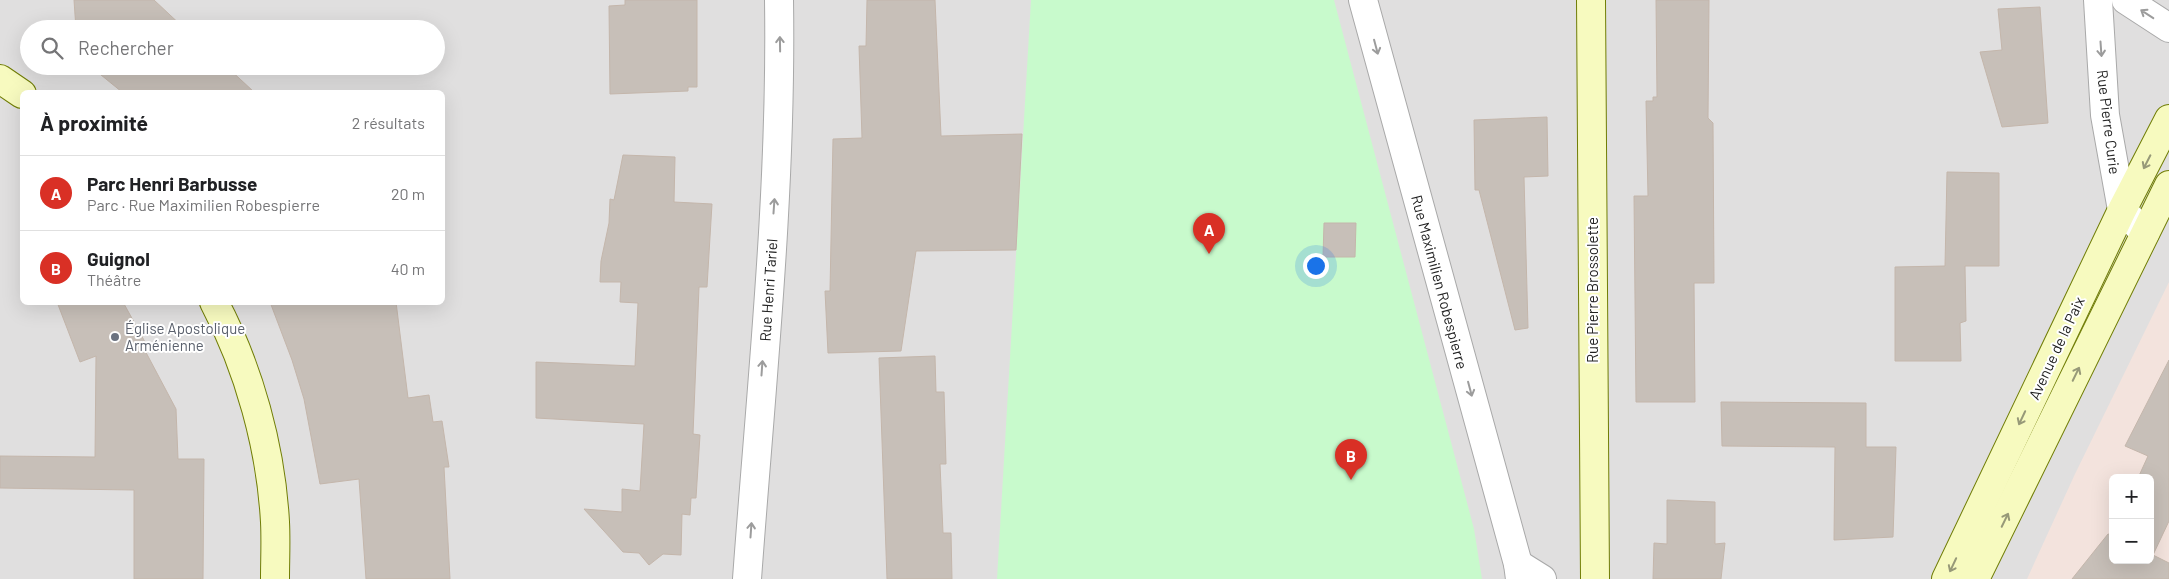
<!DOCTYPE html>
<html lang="fr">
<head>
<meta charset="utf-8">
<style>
  :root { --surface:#fff; --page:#f2f2f2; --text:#202124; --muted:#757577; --line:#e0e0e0; --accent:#d93025 }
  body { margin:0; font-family:Barlow,sans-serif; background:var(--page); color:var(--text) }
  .controls { position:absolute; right:15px; bottom:15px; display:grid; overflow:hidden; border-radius:8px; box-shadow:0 5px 20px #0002 }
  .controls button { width:45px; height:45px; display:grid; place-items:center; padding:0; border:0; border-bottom:1px solid var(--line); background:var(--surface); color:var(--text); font:25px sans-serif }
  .you { position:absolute; left:1315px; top:265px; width:18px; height:18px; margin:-12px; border:4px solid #fff; border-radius:50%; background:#1a73e8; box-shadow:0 0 0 8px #1a73e833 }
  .badge { display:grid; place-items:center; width:32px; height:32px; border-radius:50%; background:var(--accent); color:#fff; font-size:16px; font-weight:700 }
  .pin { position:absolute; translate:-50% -41px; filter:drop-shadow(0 1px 2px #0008) }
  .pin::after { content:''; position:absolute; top:26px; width:18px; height:15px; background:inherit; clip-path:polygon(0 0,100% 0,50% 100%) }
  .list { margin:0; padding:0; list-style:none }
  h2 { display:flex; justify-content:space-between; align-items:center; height:65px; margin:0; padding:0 20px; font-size:21px }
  h2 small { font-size:16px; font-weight:400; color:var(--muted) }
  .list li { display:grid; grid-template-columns:32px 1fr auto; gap:15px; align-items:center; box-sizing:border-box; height:75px; padding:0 20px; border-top:1px solid var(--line) }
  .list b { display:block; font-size:19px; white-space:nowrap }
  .list p { margin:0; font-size:16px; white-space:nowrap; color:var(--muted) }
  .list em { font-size:16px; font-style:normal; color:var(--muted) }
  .icon { flex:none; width:28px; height:28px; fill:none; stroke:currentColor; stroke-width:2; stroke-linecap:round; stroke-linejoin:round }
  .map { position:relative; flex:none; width:2169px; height:579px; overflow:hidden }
  .search { position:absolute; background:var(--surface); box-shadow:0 5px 20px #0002; left:20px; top:20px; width:425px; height:55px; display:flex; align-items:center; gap:12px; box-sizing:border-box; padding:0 18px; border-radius:28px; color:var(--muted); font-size:19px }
  .panel { position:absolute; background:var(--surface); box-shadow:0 5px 20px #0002; left:20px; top:90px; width:425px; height:215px; border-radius:8px }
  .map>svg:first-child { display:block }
  .residential { fill:#e0dfdf; fill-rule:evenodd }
  .military { fill:#f3e3dd; fill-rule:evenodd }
  .park { fill:#c8facc }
  .building { fill:#c7bfb8; stroke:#c4b6ab }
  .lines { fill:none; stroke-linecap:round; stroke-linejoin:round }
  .street-casing { stroke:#a9a9a9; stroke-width:30 }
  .secondary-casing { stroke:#707d05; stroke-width:30 }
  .street { stroke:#fff; stroke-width:28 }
  .secondary { stroke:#f7fabf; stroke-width:28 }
  .oneway { stroke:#9c9c9c }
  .oneway2 { stroke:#979978 }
  .worship-dot { fill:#6b7280; stroke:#fff; stroke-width:2 }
  .labels { text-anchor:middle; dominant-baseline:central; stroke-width:4; stroke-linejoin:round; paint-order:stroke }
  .street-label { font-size:15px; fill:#222; stroke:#fff }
  .worship-label { font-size:15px; fill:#5b616d; stroke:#fff; text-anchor:start }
</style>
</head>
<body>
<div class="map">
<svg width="2169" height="579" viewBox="0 0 2169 579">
  <rect width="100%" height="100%" fill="#f2efe9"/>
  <!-- residential -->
  <path class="residential" d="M 0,0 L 2169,0 L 2169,579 L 0,579 ZM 29,29 L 436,29 L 436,66 L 29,66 ZM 22,92 L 442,92 L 442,302 L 22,302 ZM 2113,478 L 2150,478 L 2150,560 L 2113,560 Z"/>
  <!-- military -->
  <path class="military" d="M 2169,282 L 2169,579 L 2027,579 L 2075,474 ZM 2113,478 L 2150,478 L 2150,560 L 2113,560 Z"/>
  <!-- park -->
  <polygon class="park" points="1031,0 1334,0 1474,529 1482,579 997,579"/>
  <!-- building -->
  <g class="building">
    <polygon points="74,0 154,0 185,29 76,29"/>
    <polygon points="625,0 697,0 697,87 688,87 688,91 610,94 609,6 625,5"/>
    <polygon points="867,0 935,0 941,136 1022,134 1016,250 916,251 901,351 828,353 825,291 830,291 833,139 862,138 859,46 866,46"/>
    <polygon points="1656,0 1709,0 1708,118 1713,123 1714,283 1694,283 1695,402 1636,402 1634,196 1648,196 1646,101 1653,101 1653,97 1657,97"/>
    <polygon points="2040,7 2048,123 2002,127 1980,52 2002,50 1998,9"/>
    <polygon points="90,66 226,66 254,92 122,92"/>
    <polygon points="1547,117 1548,176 1524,177 1528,328 1515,330 1479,190 1475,190 1474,120"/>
    <polygon points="623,155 675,157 674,202 712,204 707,287 699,287 693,434 700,435 696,498 691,498 690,515 682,514 681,555 663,554 649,565 639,553 623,552 584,509 622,512 622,489 640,491 644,424 536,418 536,362 635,366 638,303 620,302 621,282 600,282 601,261 609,223 610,199 614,200"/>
    <polygon points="1947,172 1999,173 1999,266 1965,266 1966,321 1960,323 1961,361 1895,361 1895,267 1945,266"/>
    <polygon points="1324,223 1356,223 1355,257 1323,257"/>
    <polygon points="57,302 123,302 145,342 141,343 176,409 178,459 204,459 203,579 134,579 134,490 0,488 0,456 95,457 96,356 80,362"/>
    <polygon points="270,302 396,302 408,398 429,395 433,422 442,421 449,467 444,467 450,579 366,579 359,479 320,484 304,399 292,360"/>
    <polygon points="935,356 936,392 944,392 946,464 940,464 943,533 951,533 952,579 887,579 879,358"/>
    <polygon points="2169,360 2169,521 2153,555 2169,563 2169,579 2072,579 2108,534 2112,535 2113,533 2113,560 2150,560 2150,478 2138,478 2148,456 2125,446"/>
    <polygon points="1721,402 1866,403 1866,447 1896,447 1893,537 1834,540 1835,447 1722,446"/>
    <polygon points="1667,500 1715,502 1715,544 1725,543 1721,579 1653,579 1654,543 1667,544"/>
  </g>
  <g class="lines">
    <!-- street casing -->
    <g class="street-casing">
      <g id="street">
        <polyline points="1363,0 1518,564 1520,579"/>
        <polyline points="2098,0 2105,115 2122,210 2145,233"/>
        <polyline points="2126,0 2169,28"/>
        <polyline points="1518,564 1542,579"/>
        <path d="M 747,579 C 761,387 782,193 779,0"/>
      </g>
    </g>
    <!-- secondary casing -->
    <g class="secondary-casing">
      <g id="secondary">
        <polyline points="1591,0 1595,579"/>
        <polyline points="0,79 22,94"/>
        <path d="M 214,302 C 249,368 271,448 275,522 C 276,541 275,560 275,579"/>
        <polyline points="1946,579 2122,210 2169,119"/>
        <polyline points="1975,579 2169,185"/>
      </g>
    </g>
    <!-- street -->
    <use href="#street" class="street"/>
    <!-- secondary -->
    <use href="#secondary" class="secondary"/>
  </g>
  <!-- one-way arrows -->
  <defs><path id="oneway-shaft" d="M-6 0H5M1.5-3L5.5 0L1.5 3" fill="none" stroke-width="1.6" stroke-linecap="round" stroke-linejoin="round" transform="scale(1.25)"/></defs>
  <g class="oneway">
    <use href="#oneway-shaft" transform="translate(2147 14) rotate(-147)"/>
    <use href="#oneway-shaft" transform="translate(780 44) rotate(-91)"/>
    <use href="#oneway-shaft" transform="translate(1376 47) rotate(75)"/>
    <use href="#oneway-shaft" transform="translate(2101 49) rotate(86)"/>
    <use href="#oneway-shaft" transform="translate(774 206) rotate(-86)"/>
    <use href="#oneway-shaft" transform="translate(762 368) rotate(-86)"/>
    <use href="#oneway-shaft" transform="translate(1470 389) rotate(75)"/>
    <use href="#oneway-shaft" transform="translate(751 530) rotate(-86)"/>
  </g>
  <g class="oneway2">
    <use href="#oneway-shaft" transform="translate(2147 162) rotate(117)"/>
    <use href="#oneway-shaft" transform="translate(2076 374) rotate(-64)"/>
    <use href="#oneway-shaft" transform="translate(2022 418) rotate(115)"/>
    <use href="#oneway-shaft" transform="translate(2005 520) rotate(-64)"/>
    <use href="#oneway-shaft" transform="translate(1953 565) rotate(115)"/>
  </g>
  <!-- markers -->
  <circle class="worship-dot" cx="115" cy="337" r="5"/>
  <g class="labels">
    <!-- street labels -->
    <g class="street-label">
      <text transform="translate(2109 122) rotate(83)">Rue Pierre Curie</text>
      <text transform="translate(1440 282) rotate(75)">Rue Maximilien Robespierre</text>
      <text transform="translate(768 290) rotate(-86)">Rue Henri Tariel</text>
      <text transform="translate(1592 290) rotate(-90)">Rue Pierre Brossolette</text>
      <text transform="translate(2056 348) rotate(-65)">Avenue de la Paix</text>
    </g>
    <!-- worship labels -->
    <g class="worship-label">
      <text x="125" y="328">Église Apostolique<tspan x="125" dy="17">Arménienne</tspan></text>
    </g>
  </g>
</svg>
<div class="controls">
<button>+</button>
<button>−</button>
</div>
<div class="you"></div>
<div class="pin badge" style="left:1209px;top:254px">A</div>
<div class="pin badge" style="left:1351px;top:480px">B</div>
<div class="search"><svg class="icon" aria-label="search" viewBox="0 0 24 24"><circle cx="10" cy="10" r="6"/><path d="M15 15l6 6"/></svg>Rechercher</div>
<section class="panel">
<h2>À proximité<small>2 résultats</small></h2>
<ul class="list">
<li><span class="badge">A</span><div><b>Parc Henri Barbusse</b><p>Parc · Rue Maximilien Robespierre</p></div><em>20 m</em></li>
<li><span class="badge">B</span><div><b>Guignol</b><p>Théâtre</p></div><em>40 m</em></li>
</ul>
</section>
</div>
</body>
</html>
